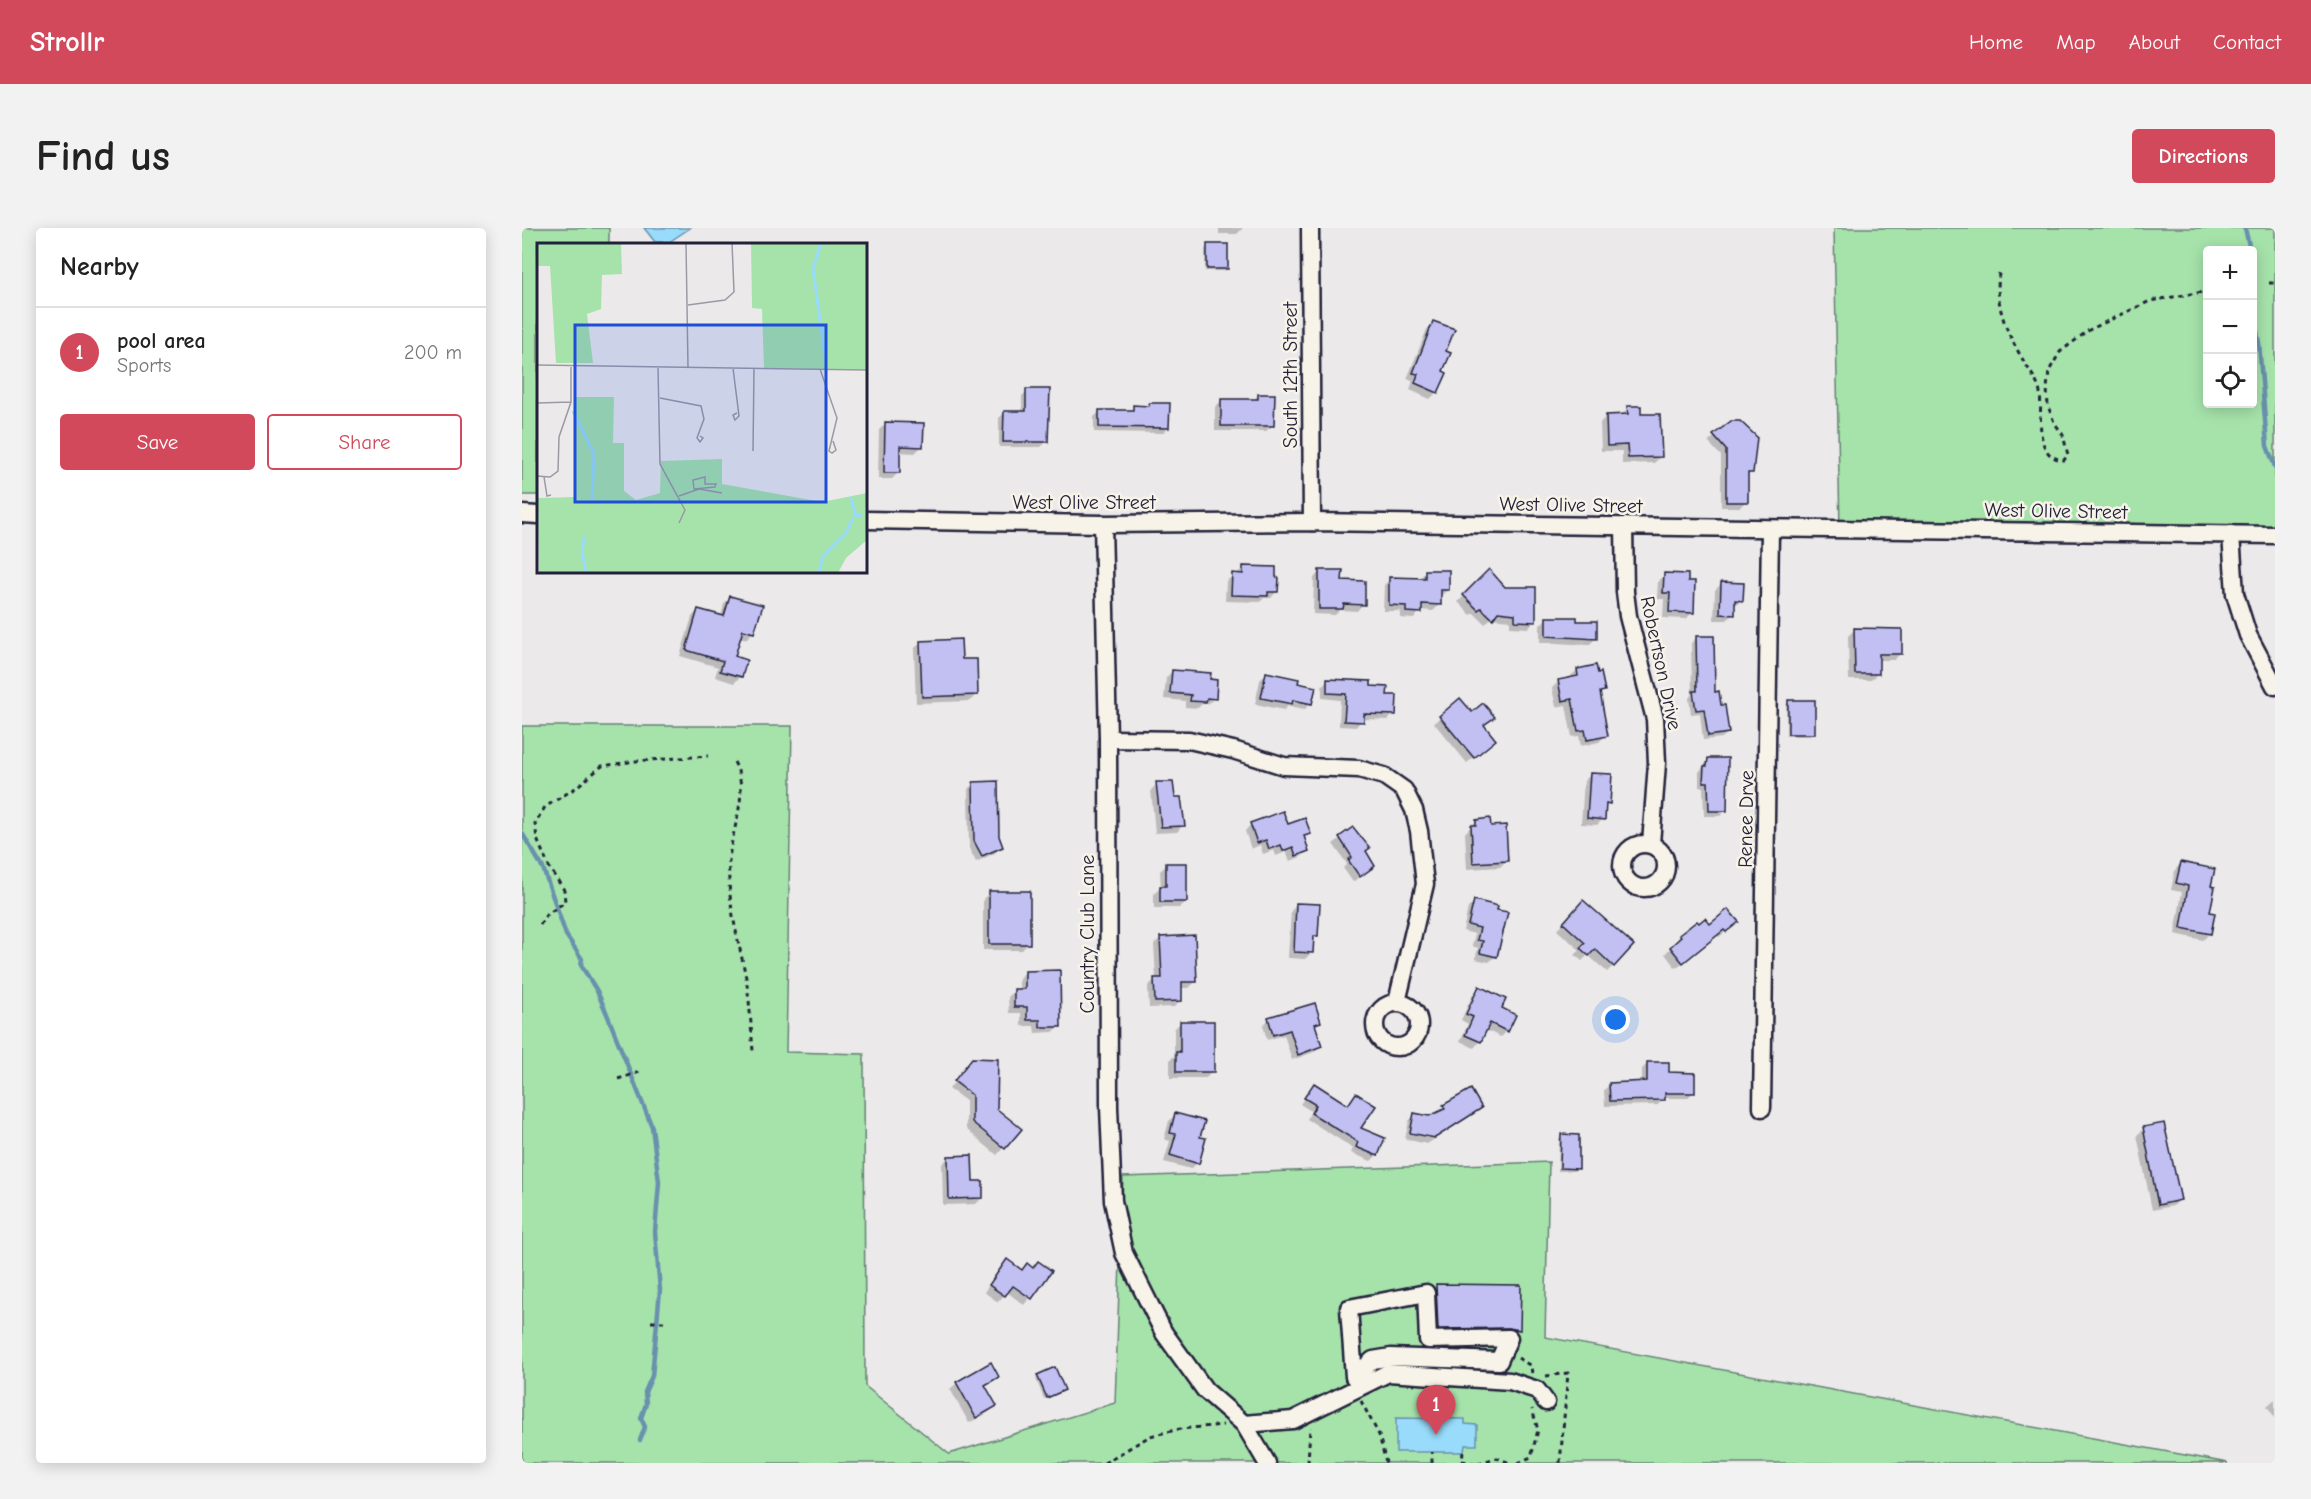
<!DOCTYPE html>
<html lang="en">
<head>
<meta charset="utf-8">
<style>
  :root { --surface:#fff; --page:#f2f2f2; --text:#222; --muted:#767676; --line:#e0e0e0; --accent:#d1495b }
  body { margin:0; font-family:"Comic Neue",sans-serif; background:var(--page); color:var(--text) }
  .controls { position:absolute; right:18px; top:18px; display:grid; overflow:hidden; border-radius:6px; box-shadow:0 3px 15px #0003 }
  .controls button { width:54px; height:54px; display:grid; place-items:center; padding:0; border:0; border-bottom:2px solid var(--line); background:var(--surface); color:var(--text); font:30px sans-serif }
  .you { position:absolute; left:1094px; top:792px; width:21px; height:21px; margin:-15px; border:4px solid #fff; border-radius:50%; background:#1a73e8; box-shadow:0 0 0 9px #1a73e833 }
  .badge { display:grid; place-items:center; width:39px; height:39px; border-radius:50%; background:var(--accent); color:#fff; font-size:20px; font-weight:700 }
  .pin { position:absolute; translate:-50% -50px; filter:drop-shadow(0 2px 3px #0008) }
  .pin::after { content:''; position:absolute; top:32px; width:21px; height:18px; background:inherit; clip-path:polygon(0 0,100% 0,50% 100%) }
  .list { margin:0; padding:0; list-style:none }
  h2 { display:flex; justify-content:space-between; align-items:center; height:78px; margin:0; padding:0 24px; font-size:26px }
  h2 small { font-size:20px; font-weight:400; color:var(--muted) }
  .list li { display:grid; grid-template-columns:39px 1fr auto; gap:18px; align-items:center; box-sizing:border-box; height:90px; padding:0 24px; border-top:2px solid var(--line) }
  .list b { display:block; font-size:22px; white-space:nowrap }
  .list p { margin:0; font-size:20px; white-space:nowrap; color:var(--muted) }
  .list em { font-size:20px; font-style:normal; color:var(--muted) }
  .actions { display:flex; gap:12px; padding:18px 24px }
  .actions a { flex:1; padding:14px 0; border:2px solid var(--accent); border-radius:6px; text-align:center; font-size:21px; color:var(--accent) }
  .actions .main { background:var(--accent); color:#fff }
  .icon { flex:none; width:33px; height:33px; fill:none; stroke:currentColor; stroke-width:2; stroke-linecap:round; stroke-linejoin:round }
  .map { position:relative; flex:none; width:1753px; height:1235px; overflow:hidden; border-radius:6px }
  header { display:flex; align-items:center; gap:36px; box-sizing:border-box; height:84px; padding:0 30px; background:var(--accent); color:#fff }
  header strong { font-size:28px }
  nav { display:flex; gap:33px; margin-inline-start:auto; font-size:21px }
  .intro { display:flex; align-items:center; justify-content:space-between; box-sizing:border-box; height:144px; padding:0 36px }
  h1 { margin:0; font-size:42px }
  .button { padding:15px 27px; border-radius:6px; background:var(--accent); color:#fff; font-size:21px; font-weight:700 }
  main { display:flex; gap:36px; padding:0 36px }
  aside { flex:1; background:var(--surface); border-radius:6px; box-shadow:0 3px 15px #0003 }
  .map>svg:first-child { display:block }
  .green { fill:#a6e3ab; stroke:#648273; stroke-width:1.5; fill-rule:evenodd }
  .water { fill:#98dbfa; stroke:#6991ae; stroke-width:1.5 }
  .shadow { fill:#0003 }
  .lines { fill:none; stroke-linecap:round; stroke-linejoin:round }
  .stream { stroke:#6991ae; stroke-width:4.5 }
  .building { fill:#c2c0f2; stroke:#22223b; stroke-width:1.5 }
  .minor-casing { stroke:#22223b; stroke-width:21 }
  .path { stroke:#22223b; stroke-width:3; stroke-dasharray:4.5 4.5; stroke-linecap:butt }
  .minor { stroke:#f7f3e8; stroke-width:16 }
  .labels { text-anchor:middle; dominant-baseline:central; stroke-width:5; stroke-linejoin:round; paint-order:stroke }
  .street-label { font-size:20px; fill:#22223b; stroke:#f7f3e8 }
  .inset-river { fill:none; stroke:#98dbfa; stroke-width:3 }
  .inset-road { fill:none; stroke:#9b99a4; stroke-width:1.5 }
  .view { fill:#1d4ed8; fill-opacity:0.15; stroke:#1d4ed8; stroke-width:3 }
  .inset-edge { fill:none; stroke:#22223b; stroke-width:3 }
</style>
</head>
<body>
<header>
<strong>Strollr</strong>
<nav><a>Home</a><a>Map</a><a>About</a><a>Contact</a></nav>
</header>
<div class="intro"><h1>Find us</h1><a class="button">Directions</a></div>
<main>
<aside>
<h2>Nearby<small></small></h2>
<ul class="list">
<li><span class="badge">1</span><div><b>pool area</b><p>Sports</p></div><em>200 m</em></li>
</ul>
<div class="actions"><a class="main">Save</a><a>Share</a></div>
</aside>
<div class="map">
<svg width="1753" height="1235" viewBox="0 0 1753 1235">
  <rect width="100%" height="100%" fill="#ece9ea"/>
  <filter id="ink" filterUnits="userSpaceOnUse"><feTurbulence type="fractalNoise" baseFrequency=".0167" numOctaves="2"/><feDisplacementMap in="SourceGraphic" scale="12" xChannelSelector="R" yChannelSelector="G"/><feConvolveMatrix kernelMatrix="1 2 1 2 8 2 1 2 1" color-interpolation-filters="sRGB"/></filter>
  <g filter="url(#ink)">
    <!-- green -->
    <g class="green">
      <polygon points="0,0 87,0 87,16 16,16 16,267 0,267"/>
      <path d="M 1312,0 L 1753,0 L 1753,307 L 1318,301 ZM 1686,22 L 1730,22 L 1730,176 L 1686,176 Z"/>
      <polygon points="0,498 270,498 264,824 342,826 343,1158 427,1226 593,1175 601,949 1027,934 1023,1109 1706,1235 0,1235"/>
    </g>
    <!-- water -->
    <g class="water">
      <polygon points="122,0 168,0 147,14 133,14"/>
      <polygon points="874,1190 943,1191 943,1196 955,1197 955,1217 943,1217 942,1224 874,1224"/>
    </g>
    <!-- shadow -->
    <g class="shadow">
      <polygon points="697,0 721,0 715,6 697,6"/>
      <polygon points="686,18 705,41 702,43 683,43 683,21"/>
      <polygon points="912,95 922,124 915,164 908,171 888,162 891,152 885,151 905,101"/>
      <polygon points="505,163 525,213 519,219 477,219 477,190 482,185 500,185 500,168"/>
      <polygon points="736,167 751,197 744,203 693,203 693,179 700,172 731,173"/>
      <polygon points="646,176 646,200 641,205 572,204 572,189 577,184 607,184 612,179"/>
      <polygon points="1106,180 1118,188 1138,229 1132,235 1100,236 1100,223 1079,223 1078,195 1084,188 1100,187"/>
      <polygon points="1210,195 1229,244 1224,249 1224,273 1218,279 1199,279 1199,228 1186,214"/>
      <polygon points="363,196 400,218 393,225 376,224 376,245 370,251 356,251 357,202"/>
      <polygon points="722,340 755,363 749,370 742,370 738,374 703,373 704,353"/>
      <polygon points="798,343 819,354 841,376 835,383 818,382 813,387 791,386 792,350"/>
      <polygon points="904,343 926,362 918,368 918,376 911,383 899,382 892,391 878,390 878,383 861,383 862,357 868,351 897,351"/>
      <polygon points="967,343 1012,393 1006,400 988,399 988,392 969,390 963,396 952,385 949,387 936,374"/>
      <polygon points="1143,347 1170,385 1164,391 1141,390 1142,371 1135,371 1136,353"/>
      <polygon points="1199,356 1220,372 1212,378 1211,386 1205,392 1192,392 1193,362"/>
      <polygon points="209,369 231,404 224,411 217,409 211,429 223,433 218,449 212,455 193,449 196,439 158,428 170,389 176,382 199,389 202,376"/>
      <polygon points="1025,390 1053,394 1073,411 1067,417 1018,414 1018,397"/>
      <polygon points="1332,402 1378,426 1372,432 1355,432 1355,446 1349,452 1327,452 1326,408"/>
      <polygon points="1174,410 1205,505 1200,510 1181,512 1178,485 1169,486 1167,470 1170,466 1169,415"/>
      <polygon points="399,414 438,433 455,466 448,473 394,475 392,421"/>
      <polygon points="1055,442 1075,447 1082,463 1077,467 1084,507 1077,514 1059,518 1057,508 1050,509 1044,477 1034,479 1030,460 1037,453 1050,451 1049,448"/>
      <polygon points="650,443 692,470 686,476 680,476 676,480 663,479 663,473 642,471 644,450"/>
      <polygon points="744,446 789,475 783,481 766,478 762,482 733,476 738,452"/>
      <polygon points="806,452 848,460 864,468 872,486 866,492 840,491 834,499 817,498 818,472 800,470 800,458"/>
      <polygon points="1266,474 1291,505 1288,508 1264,508 1264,477"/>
      <polygon points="918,489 965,518 945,535 912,495"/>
      <polygon points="1186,532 1204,582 1198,588 1182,588 1181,559 1177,559 1177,544"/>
      <polygon points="1068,547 1086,575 1082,579 1081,591 1075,597 1059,596 1062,553"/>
      <polygon points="452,555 479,618 473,625 454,634 447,620 446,561"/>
      <polygon points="635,556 652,571 661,597 655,604 633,605 629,562"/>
      <polygon points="954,593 968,599 985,632 978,639 945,641 943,605"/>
      <polygon points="729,596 765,598 787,605 781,611 786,623 779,629 768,633 764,624 754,628 752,622 741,626 738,617 729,621 723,603"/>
      <polygon points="831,601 852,638 831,654 821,640 825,636 811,616"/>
      <polygon points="1659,635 1686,685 1692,686 1687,706 1681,712 1653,706 1660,664 1649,662 1653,642"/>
      <polygon points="645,637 664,674 657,680 632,680 632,666 639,659 638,643"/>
      <polygon points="468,664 506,715 500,722 461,722 461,671"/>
      <polygon points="953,674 974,728 967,734 953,731 956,720 950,718 953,706 941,703 946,680"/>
      <polygon points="775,676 795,707 790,712 790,724 783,731 766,730 769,683"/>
      <polygon points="1055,680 1091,738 1085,744 1066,727 1060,733 1053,727 1058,722 1035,702"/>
      <polygon points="1188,698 1208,700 1197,709 1195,707 1154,740 1143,726 1158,708"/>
      <polygon points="639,710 674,753 667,760 658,760 659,772 652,779 627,780 626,758 634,751 632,716"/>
      <polygon points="503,744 538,798 531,804 513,805 512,798 499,798 499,785 487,785 486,769 493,762 497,762 497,751"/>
      <polygon points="957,760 978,780 985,803 979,809 963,802 958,813 952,820 938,813 946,796 939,792 951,766"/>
      <polygon points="747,791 797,794 793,798 799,817 792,824 770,832 762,807 745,812 741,797"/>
      <polygon points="659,794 690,844 684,850 648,850 648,832 652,828 652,801"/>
      <polygon points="1126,835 1146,846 1171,864 1166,870 1141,870 1136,877 1083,878 1082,862 1088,856 1120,855 1120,841"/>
      <polygon points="444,838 474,881 497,901 475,927 444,901 444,873 427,861"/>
      <polygon points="792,857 825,878 834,867 837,901 855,927 849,933 829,925 831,920 785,891 789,883 778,876"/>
      <polygon points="922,878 958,879 952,886 905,916 883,911 887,893 893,886 908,890"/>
      <polygon points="654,886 676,910 675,935 669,941 642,934 648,913 642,911 647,893"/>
      <polygon points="1622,901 1658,972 1651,978 1630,982 1615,907"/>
      <polygon points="1040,908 1055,940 1052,943 1036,943 1037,910"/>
      <polygon points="427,929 460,970 454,976 421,977 420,936"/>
      <polygon points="485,1033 499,1043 505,1037 510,1041 516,1035 528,1043 502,1077 485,1064 476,1074 462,1064"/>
      <polygon points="915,1058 997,1101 983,1115 903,1114 901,1071"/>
      <polygon points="516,1148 542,1162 522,1171 514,1151"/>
      <polygon points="475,1149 462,1159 473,1178 467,1184 447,1195 428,1161 435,1155"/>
      <polygon points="1753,1171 1753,1190 1745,1178"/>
    </g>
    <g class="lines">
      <!-- stream -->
      <g class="stream">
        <polyline points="1723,0 1728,22"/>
        <polyline points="1730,77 1737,115 1745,218 1753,239"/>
        <polyline points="0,605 21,640 44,707 60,731 59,737 75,763 85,786 130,899 137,954 133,1004 138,1062 130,1148 123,1164 124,1176 119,1190 123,1199 118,1212"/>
      </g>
    </g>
    <!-- building -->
    <g class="building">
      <rect x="685" y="16" width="21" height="25"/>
      <polygon points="911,93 933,101 924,123 929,125 921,143 925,145 916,165 893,155 896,146 891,145"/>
      <polygon points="504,161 528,161 526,214 481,214 482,183 504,183"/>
      <polygon points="736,166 753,166 752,198 699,198 699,171 736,171"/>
      <polygon points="627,175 648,175 647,200 577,199 577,182 611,182 611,177 627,178"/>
      <polygon points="1105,178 1119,178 1119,186 1138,186 1140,229 1106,230 1105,217 1085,218 1084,187 1106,186"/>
      <polygon points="1209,193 1218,193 1235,209 1231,245 1226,245 1226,274 1204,274 1204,222 1191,207"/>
      <polygon points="363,194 402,195 401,219 378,218 378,245 362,245"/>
      <polygon points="721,338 754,339 754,349 757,350 756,364 746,364 746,368 709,367 710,345 721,346"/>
      <polygon points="967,341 983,359 1014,359 1014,394 993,393 993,386 976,384 971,391 959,380 956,382 941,367"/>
      <polygon points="797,342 821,342 820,352 843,353 843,377 822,376 821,381 797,381"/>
      <polygon points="903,342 927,342 927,362 919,362 919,377 900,376 900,385 884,384 884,378 867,377 867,349 903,350"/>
      <polygon points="1142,345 1166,346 1166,353 1173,353 1172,385 1147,384 1148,365 1141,365"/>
      <polygon points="1199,354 1222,355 1221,373 1213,372 1213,387 1198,386"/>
      <polygon points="208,368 241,377 232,405 221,402 213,428 225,432 220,449 198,443 201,433 164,422 176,381 202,388"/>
      <polygon points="1024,389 1055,389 1055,393 1075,393 1075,411 1024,408"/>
      <polygon points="1332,400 1380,401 1380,426 1357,426 1357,446 1333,446"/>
      <polygon points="1174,408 1192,408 1193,464 1197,463 1199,477 1203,477 1207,505 1186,508 1182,481 1174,482 1171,463 1175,463"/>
      <polygon points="439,411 440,431 455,431 456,467 400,469 398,413"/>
      <polygon points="1074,437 1076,445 1079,444 1083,463 1078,464 1086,508 1065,512 1063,502 1056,503 1050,471 1040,473 1036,452 1056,448 1055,441"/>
      <polygon points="650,442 689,445 688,451 695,452 694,471 685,470 684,474 668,473 669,467 648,465"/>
      <polygon points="744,444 777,451 776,455 794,459 790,476 771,472 770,476 739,470"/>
      <polygon points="805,451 849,453 849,458 866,459 865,467 875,467 874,487 842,486 842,494 822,493 824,466 805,465"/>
      <polygon points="938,470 950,484 961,475 973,489 962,497 974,512 952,530 917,488"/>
      <rect x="1266" y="472" width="27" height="34"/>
      <polygon points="1186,530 1206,530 1205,583 1187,583 1186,554 1181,554 1182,538 1185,538"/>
      <polygon points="1068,545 1090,546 1088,576 1084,575 1083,592 1065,590"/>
      <polygon points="476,553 477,608 481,619 460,628 452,613 451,554"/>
      <polygon points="634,554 651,554 653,569 659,569 663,598 639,599"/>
      <polygon points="761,583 766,596 783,590 789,606 782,608 787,623 774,628 771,619 761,623 759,617 747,621 744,612 735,615 728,595"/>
      <polygon points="968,590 969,598 984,597 986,633 951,635 949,597 954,597 954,592"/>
      <polygon points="831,599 848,620 844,623 853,638 838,649 826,632 830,629 817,609"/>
      <polygon points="1659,634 1693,641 1689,658 1693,659 1688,684 1693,685 1689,706 1659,700 1666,658 1654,655"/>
      <polygon points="644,635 665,635 665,674 638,674 638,658 644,658"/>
      <rect x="467" y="663" width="41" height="53"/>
      <polygon points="952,672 976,678 975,682 986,684 975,729 958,725 961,713 955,712 958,700 946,697"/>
      <polygon points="1061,672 1112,717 1092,739 1073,721 1067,728 1058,720 1063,715 1041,695"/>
      <polygon points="774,675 798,676 796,708 792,708 791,725 772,724"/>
      <polygon points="1206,681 1217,694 1204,704 1202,702 1161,735 1148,719 1159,709 1157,707 1175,693 1177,695 1183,690 1188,696"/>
      <polygon points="673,707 675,754 660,754 660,773 633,774 632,750 640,750 638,709"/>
      <polygon points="538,742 539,799 518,799 518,792 505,792 505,779 492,779 492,761 503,761 503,743"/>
      <polygon points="957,758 984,771 980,780 994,787 986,804 968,795 959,814 943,807 951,789 944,786"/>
      <polygon points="793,775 799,794 793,796 800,818 776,827 768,802 751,807 746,789"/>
      <polygon points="658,793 692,793 692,844 654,844 654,824 658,824"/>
      <polygon points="450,830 476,831 475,881 500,901 483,921 450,894 450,867 432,853"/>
      <polygon points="1125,834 1147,834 1147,844 1173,845 1173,865 1143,865 1143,872 1088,873 1087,855 1125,853"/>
      <polygon points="792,855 826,877 834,865 854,878 839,900 863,910 856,928 834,919 836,914 789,885 794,877 782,870"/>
      <polygon points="949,861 960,880 913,910 888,905 892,885 907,888 923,881 921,877"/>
      <polygon points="653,885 683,893 678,909 684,910 677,936 648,927 654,906 648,905"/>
      <polygon points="1642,895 1659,972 1636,977 1621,899"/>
      <polygon points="1039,906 1057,907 1057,941 1038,940"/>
      <polygon points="450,927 451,953 461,953 461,970 427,971 426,928"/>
      <polygon points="485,1031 500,1042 505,1035 511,1040 516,1033 530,1043 510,1071 491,1058 483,1068 467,1057"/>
      <polygon points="914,1056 999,1057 998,1102 987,1100 916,1101"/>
      <polygon points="469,1134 477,1149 463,1157 475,1178 454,1190 434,1154"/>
      <polygon points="533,1139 543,1162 525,1170 515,1147"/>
    </g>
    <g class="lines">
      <!-- minor casing -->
      <g class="minor-casing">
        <g id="minor">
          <polyline points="788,0 790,294"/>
          <polyline points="0,286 16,287"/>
          <polyline points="344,292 581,296 790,294 1753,307"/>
          <polyline points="581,296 586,511 587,879 591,973 602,1025 642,1105 683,1162 722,1196 745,1235"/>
          <polyline points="1102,298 1103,364 1106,388 1133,491 1135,535 1129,616"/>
          <polyline points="1709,306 1713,366 1726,407 1753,458"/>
          <polyline points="586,511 667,512 711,522 762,538 837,541 862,548 882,562 892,582 897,603 903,656 875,774"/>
          <circle cx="1122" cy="638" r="22"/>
          <circle cx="875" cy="797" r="22"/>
          <polyline points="1240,880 1248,302"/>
          <polygon points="904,1065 906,1112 987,1110 977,1133 869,1129 851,1132 832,1149 827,1080"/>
          <polyline points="722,1196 771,1192 866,1145 988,1153 1015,1162 1024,1174"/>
        </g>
      </g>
      <!-- path -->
      <g class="path">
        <path d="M 1477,45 C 1473,79 1484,103 1501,132 C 1507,142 1516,154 1518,165 C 1521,185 1510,230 1542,232 L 1546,227 L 1541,207 L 1532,194 L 1526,178 L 1525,160 L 1527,143 L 1538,124 L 1567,102 L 1628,73 L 1686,63"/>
        <polyline points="1747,55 1753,55"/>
        <path d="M 212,534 C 229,564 209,601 207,633 C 205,676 216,708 224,750 C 228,774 229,799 231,823"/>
        <polyline points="18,697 24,687 43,674 42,662 27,639 15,611 13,595 23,579 52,561 80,538 114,533 186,528"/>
        <polyline points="96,851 121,843"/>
        <polyline points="129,1094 142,1094"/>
        <polyline points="996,1130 1009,1138 1010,1146"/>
        <polyline points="1024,1148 1046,1145 1038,1235"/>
        <polyline points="839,1173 857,1207 864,1235"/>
        <polyline points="941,1224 940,1233 952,1235"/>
        <polyline points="582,1235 628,1208 658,1201 701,1197"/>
        <polyline points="786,1235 788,1199"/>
        <polyline points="910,1235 910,1224"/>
        <polyline points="956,1235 975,1230 988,1235"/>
        <polyline points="996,1235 1009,1229 1016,1202 1010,1181"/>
      </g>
      <!-- minor -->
      <use href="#minor" class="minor"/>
    </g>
  </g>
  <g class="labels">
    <!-- street labels -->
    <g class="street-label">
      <text transform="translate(768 147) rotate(-90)">South 12th Street</text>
      <text x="562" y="274">West Olive Street</text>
      <text transform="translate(1049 277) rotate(1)">West Olive Street</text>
      <text transform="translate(1534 283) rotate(1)">West Olive Street</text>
      <text transform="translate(1139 435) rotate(78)">Robertson Drive</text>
      <text transform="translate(1224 591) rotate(-89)">Renee Drve</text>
      <text transform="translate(565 706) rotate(-90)">Country Club Lane</text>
    </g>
  </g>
  <!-- overview -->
  <g transform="translate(15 15)">
    <rect width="330" height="330" fill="#ece9ea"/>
    <path d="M 0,0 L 84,0 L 85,31 L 65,32 L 64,66 L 50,71 L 56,120 L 19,120 L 13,23 L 0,23 ZM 214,0 L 330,0 L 330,127 L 227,125 L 225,66 L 215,65 ZM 38,154 L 77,154 L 76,200 L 87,200 L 87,248 L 99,257 L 123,250 L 124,218 L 185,216 L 185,241 L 285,259 L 330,250 L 330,297 L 309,315 L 301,330 L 2,330 L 1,255 L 38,254 Z" fill="#a6e3ab"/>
    <path class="inset-river" d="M 284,0 L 276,26 L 289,120M 36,168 L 57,211 L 55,256M 314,255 L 319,273 L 325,272M 48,293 L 45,307 L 49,330M 282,330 L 286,313 L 309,290 L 316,275"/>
    <path class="inset-road" d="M 149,0 L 151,124M 151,62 L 188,57 L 197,49 L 195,0M 0,122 L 330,127M 121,125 L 123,221 L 148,267 L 142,280M 196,125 L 202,173 L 198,177 L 196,172 L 200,170M 283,126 L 300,175 L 292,208 L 295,210 L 299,207 L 296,198M 123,155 L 164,163 L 167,176 L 160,195 L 163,199 L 166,195 L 163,193M 0,160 L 34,159M 216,208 L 217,125M 0,233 L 13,234 L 21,228 L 22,194 L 34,159 L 34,124M 7,234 L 10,253 L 14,252M 168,234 L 168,241 L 179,241 L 178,244 L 157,246 L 156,237 ZM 142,253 L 162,246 L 185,250"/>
    <path class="view" d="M 38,82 L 289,82 L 289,259 L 38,259 Z"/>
    <rect width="330" height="330" class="inset-edge"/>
  </g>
</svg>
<div class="controls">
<button>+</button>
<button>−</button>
<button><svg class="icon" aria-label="locate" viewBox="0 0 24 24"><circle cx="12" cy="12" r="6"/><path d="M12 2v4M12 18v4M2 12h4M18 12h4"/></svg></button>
</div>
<div class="you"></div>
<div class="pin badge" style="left:914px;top:1207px">1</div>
</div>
</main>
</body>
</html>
